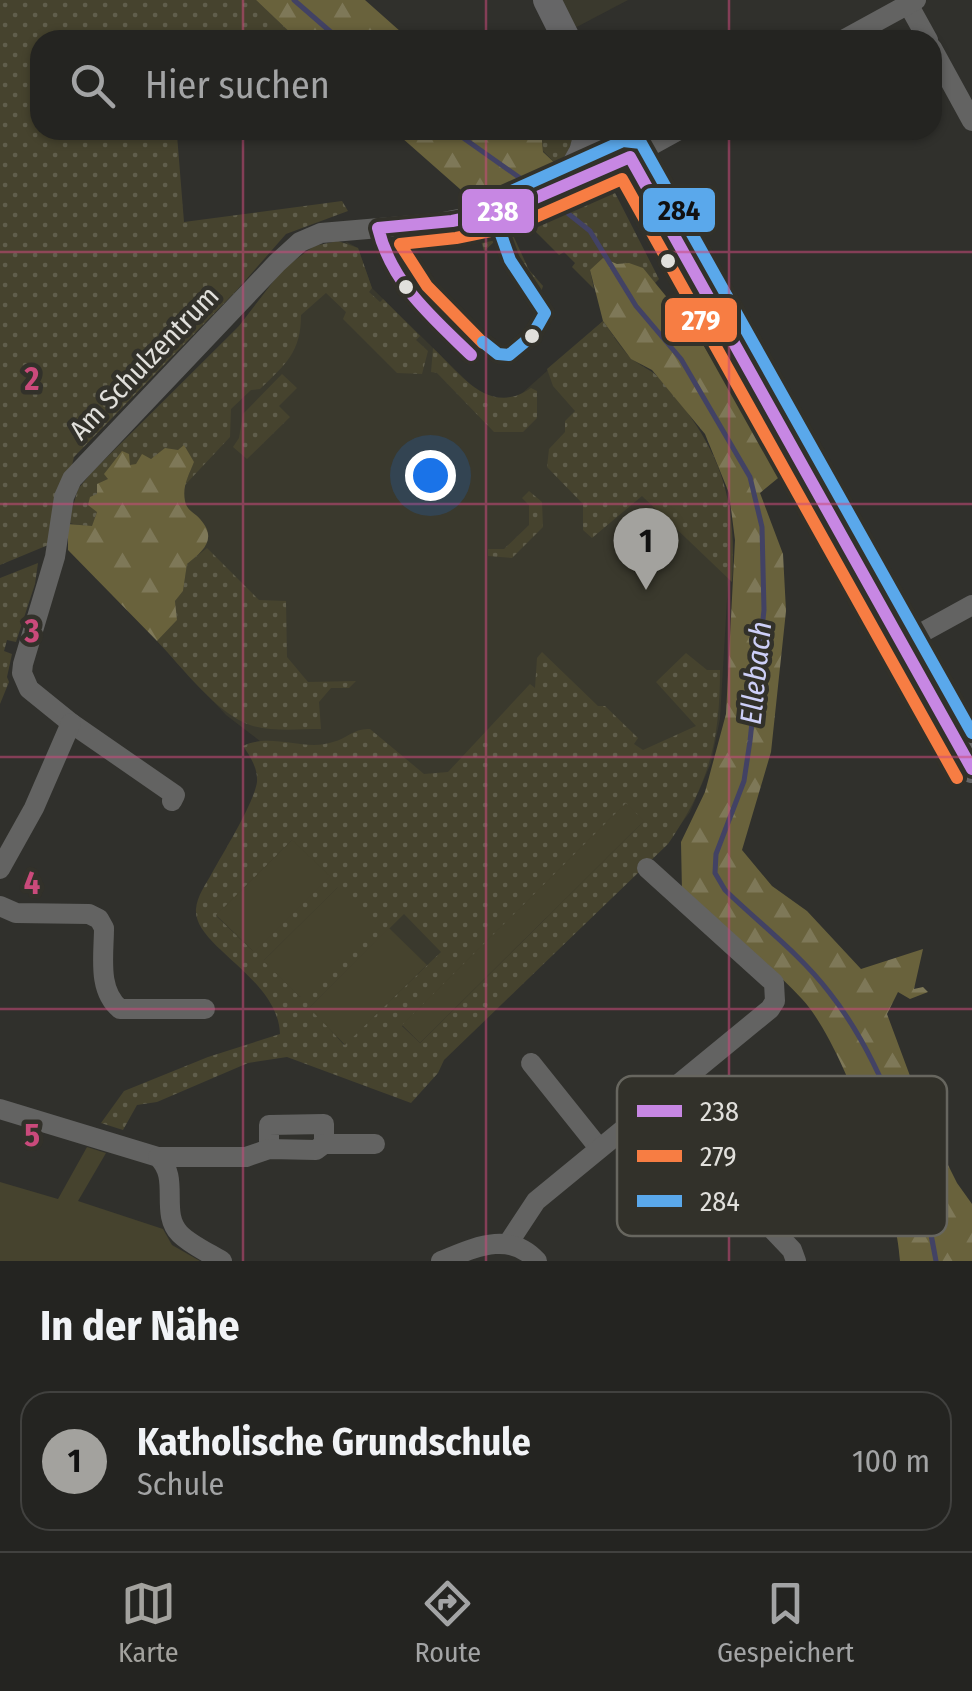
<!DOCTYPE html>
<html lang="de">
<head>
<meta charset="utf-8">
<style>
  :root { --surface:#242421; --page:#30302e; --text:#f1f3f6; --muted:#a3a4a5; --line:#41413f; --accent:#a3a29e }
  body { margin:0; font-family:"Fira Sans Condensed",sans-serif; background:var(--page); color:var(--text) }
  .you { position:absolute; left:430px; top:475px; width:35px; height:35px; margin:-25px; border:8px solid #fff; border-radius:50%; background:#1a73e8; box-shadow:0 0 0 15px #1a73e833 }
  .badge { display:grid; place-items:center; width:65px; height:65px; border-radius:50%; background:var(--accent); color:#111; font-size:32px; font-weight:700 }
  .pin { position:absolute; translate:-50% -82px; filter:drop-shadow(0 2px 5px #0008) }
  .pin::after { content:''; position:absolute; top:52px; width:35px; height:30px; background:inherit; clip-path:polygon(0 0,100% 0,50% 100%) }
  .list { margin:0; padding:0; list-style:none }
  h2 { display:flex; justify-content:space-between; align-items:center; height:130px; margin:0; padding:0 40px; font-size:42px }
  h2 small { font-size:32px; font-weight:400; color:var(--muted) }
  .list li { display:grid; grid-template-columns:65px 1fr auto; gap:30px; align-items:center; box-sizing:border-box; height:140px; margin:0 20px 20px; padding:0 20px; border:2px solid var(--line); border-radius:30px }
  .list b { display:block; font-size:38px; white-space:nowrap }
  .list p { margin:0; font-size:32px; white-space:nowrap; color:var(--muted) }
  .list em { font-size:32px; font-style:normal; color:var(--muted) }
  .icon { flex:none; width:55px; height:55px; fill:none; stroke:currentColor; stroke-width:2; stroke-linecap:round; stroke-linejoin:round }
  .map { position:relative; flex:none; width:972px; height:1261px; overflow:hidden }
  .search { position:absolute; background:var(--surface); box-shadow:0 2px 8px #0004; left:30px; right:30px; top:30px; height:110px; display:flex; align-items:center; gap:25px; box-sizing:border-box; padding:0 35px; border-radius:30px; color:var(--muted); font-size:38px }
  .sheet { height:290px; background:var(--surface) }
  nav { display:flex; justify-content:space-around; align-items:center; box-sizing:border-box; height:140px; border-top:2px solid var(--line); background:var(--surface); font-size:28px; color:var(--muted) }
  nav a { display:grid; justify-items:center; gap:5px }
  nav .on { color:var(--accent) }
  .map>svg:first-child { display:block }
  .built { fill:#3a392d }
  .grass { fill:url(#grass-dots); fill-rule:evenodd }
  .forest { fill:url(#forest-firs) }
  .park { fill:#46432e }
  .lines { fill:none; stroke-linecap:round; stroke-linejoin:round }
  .stream { stroke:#424264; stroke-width:5 }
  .street { stroke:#636362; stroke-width:20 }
  .secondary { stroke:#666667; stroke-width:28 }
  .bus-1-casing { stroke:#32312a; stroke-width:20 }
  .bus-2-casing { stroke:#32312a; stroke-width:20 }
  .bus-3-casing { stroke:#32312a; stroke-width:20 }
  .bus-1 { stroke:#c787e3; stroke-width:12 }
  .bus-2 { stroke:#f77d43; stroke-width:12 }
  .bus-3 { stroke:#5aa8eb; stroke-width:12 }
  .grid { fill:none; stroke:#ca4a7b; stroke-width:2.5; stroke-opacity:0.55 }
  .bus-dot { fill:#e1e0dc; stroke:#32312a; stroke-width:4 }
  .labels { text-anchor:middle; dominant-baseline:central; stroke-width:9; stroke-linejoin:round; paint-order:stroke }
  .street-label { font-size:28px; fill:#e1e0dc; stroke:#32312a }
  .water-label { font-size:30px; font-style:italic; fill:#cdcff8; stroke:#32312a }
  .key { fill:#32312a; stroke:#67665f; stroke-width:2.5 }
  .key-label { font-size:28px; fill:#e1e0dc }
  .grid-label { font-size:32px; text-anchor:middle; font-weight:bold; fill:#ca4a7b; stroke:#32312a; stroke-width:9; stroke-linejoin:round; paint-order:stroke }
  .line-badge { stroke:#32312a; stroke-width:4 }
  .badge-label { font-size:28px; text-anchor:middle; font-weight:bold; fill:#fff }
  .pale-badge-label { font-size:28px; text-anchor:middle; font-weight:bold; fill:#111 }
</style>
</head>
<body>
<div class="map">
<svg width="972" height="1261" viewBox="0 0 972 1261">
  <defs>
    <pattern id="grass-dots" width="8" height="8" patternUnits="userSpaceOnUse" patternTransform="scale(2.5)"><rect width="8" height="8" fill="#46432e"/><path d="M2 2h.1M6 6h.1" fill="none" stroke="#605e4c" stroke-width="1.8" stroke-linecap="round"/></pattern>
    <pattern id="forest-firs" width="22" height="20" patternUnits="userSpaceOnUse" patternTransform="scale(2.5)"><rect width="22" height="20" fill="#69623c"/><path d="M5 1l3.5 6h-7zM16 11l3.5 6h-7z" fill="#7e7858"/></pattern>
  </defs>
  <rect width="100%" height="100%" fill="#30302c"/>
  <!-- built -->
  <g class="built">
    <polygon points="555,0 628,0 571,30"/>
    <polygon points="347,242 358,248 372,288 479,393 498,399 520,395 603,321 690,422 730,549 720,719 711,763 690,812 669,840 345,1045 213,914 258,833 265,745 226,715 157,641 72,541 73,512 239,326 283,269"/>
  </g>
  <!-- grass -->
  <g class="grass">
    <polygon points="0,0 256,0 298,40 40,40 40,130 237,130 177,135 184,222 342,201 348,211 286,234 237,290 74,457 53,543 0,565"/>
    <polygon points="541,130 575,130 569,150 558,166 543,151"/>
    <path d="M 603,189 L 613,189 L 659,279 L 654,284 C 634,255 620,264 590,270 L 594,289 L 572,267 L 575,263 L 564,252 L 559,255 L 535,231 L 537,220 L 542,216 Z"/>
    <polygon points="485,229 499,230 505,237 512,233 529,270 543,286 539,298 534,298 540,290 494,242 484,251 479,234 413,243 414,256 402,258 403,247 411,240"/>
    <path d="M 338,241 L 358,248 L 372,288 L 369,292 L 380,302 L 383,299 L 420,336 L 416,340 L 428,351 L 422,374 L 397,373 L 343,319 L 346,312 L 326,293 L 301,315 C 301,352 286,364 260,389 L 251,390 L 231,409 L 230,437 L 184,486 L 194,462 L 178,450 L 136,464 L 129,466 L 128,461 L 108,479 L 92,527 L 68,523 L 78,489 L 92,472 L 239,326 L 283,269 L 314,246 Z"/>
    <path d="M 603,321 C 611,332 620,348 631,358 C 639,366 649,368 657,376 C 717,441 738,493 732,582 L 642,496 L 592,538 L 583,530 L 583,504 L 547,467 L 549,449 L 565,432 L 565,421 L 575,411 L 553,386 L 547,369 Z"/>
    <path d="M 433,348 C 461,375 490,417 531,388 L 537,391 L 537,418 L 523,432 L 494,432 L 437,373 L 431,372 Z"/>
    <polygon points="282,374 297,388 279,406 290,417 247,459 233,447 239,438 243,414"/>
    <polygon points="529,491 542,502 543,527 512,558 488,556 488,549 504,549 529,525 529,505 522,498"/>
    <path d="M 207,548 L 259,600 L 286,601 L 287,657 L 308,682 L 356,681 L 349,688 L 331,688 L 319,702 L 321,729 C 298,729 272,732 250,725 C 217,714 181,666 157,641 L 177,620 L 175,601 L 183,591 L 187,564 Z"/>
    <polygon points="38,563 35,584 16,642 7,640 4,651 12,654 7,677 9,682 0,704 0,578"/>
    <path d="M 542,652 L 598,706 L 605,706 L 638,738 L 634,744 L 643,750 L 696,726 L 656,682 L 686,653 L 707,670 L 720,670 C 720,741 709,785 668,844 L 444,1060 L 438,1073 L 411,1103 L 287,1057 L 248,1063 L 157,1102 L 137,1105 L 123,1130 L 101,1123 L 124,1091 L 208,1057 L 280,1034 C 278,977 193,946 196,909 C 197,896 206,884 212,873 C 223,853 254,803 257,782 C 258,768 250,756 243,746 C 272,732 304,752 333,742 C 348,738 354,728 370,729 L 424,774 L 448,772 L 530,684 L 535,688 L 537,658 ZM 644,821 L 420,1043 L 402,1026 ZM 292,840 L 254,951 L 253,951 L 216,916 ZM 338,887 L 300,997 L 264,960 ZM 404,914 L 441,952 L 344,1045 L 310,1007 Z"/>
  </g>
  <!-- forest -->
  <g class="forest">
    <polygon points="256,0 365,0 410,40 298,40"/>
    <polygon points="393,130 541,130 543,152 558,166 545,177 469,197"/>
    <path d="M 603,258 L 617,264 L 629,263 L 643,268 L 696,333 L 783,474 L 760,493 L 783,554 L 786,611 L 771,752 L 742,850 L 772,886 L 807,911 L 861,969 L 923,949 L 914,989 L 923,987 L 928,992 L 910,999 L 898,992 L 887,1014 L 929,1127 L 957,1183 L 972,1204 L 972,1261 L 900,1261 C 897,1199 844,1044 802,999 C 766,960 721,927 682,892 L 681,842 L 705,792 L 726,714 L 735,540 L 729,493 L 705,434 L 652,370 L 631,359 L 603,321 L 590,270 Z"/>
    <path d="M 184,445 L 194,462 C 189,475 182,486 185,501 C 187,511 194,512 200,519 C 218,539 203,551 187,564 L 183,591 L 175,601 L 177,620 L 157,641 L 68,550 L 68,524 L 92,526 L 97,512 L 88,505 L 90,497 L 97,494 L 97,484 L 108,479 L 104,474 L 122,451 L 129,454 L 130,465 L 136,464 L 142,454 L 151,459 L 165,448 L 178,450 Z"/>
  </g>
  <!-- park -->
  <g class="park">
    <polygon points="626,803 644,821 420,1043 402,1025"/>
    <polygon points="292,840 330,876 254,952 216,915"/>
    <polygon points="338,887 376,923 300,997 263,961"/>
    <polygon points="389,928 427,965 345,1045 309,1008"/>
    <polygon points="87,1147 106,1153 78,1201 163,1229 172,1245 200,1261 0,1261 0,1182 58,1199"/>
  </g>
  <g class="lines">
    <!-- stream -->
    <g class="stream">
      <polyline points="294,0 340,40"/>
      <polyline points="452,130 537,190"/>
      <path d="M 550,199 L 590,231 L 636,306 L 681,359 L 750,477 L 762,527 L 764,610 L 750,741 L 744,781 L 716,854 L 715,873 L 725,890 C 759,923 800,954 829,992 C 885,1063 921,1172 936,1261"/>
    </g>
    <!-- street -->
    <g class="street">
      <polyline points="908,4 928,40"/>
      <polyline points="843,40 916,0"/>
      <polyline points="932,48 972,121"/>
      <polyline points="903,643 972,605"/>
      <polyline points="172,801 175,795 71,723 29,689 22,673 23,664 55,557 64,497 72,479 277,263 300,242 321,233 438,223 510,209 630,157 679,130"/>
      <polyline points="0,869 34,808 71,723"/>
      <path d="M 0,906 L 16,913 L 89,914 L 99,919 L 104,928 C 104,955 97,990 120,1009 L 205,1009"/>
      <polyline points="531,1063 599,1148"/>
      <path d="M 0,1109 L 158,1157 C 181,1178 159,1213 180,1234 C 191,1245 209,1253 222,1261"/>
      <polyline points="632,1124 773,1230 792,1250 796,1261"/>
      <polyline points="269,1149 269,1125 324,1124 324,1144"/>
      <polyline points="158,1157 246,1157 269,1149 316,1150 324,1144 375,1144"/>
      <polyline points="509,1242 536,1201 770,1009 775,1001 774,983 647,868"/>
      <path d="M 441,1261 C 474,1248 509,1230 537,1261"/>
    </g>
    <!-- secondary -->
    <g class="secondary">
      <polyline points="547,0 567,40"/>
      <polyline points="616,130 972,769"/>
      <polyline points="563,188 583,152 589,130"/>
    </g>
    <!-- bus-1 casing -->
    <g class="bus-1-casing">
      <path id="bus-1" d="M 471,355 C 432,317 391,283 378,228 L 452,221 L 510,209 L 630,157 L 972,769"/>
    </g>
    <!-- bus-2 casing -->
    <g class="bus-2-casing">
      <polyline id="bus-2" points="483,343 427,286 400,244 456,238 515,226 622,179 957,778"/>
    </g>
    <!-- bus-3 casing -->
    <g class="bus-3-casing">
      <polyline id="bus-3" points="483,342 498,354 509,355 532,336 545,313 510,260 493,212 496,198 623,141 641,143 972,733"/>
    </g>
    <!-- bus-1 -->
    <use href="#bus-1" class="bus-1"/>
    <!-- bus-2 -->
    <use href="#bus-2" class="bus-2"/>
    <!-- bus-3 -->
    <use href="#bus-3" class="bus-3"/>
  </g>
  <!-- grid -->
  <path class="grid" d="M 243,0 L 243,40M 486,0 L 486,40M 729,0 L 729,40M 243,130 L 243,1261M 486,130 L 486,1261M 729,130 L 729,1261M 0,252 L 972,252M 0,504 L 972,504M 0,757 L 972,757M 0,1009 L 972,1009"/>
  <!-- markers -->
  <g class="bus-dot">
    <circle cx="668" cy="261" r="9"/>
    <circle cx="406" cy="287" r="9"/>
    <circle cx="532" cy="336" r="9"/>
  </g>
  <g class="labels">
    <!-- street labels -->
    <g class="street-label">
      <text transform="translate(144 363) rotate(-46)">Am Schulzentrum</text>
    </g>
    <!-- water labels -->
    <g class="water-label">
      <text transform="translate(756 673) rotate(-84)">Ellebach</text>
    </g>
  </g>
  <!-- legend -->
  <rect x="617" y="1076" width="330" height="160" rx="15" class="key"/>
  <rect x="637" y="1105" width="45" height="12" fill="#c787e3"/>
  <rect x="637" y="1150" width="45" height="12" fill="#f77d43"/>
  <rect x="637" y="1195" width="45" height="12" fill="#5aa8eb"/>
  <g class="key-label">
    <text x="700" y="1121">238</text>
    <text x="700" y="1166">279</text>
    <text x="700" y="1211">284</text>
  </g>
  <g class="grid-label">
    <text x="32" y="390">2</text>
    <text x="32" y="642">3</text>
    <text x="32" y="894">4</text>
    <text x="32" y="1146">5</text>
  </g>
  <g class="line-badge">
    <rect x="641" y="186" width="76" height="48" rx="10" fill="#5aa8eb"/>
    <rect x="460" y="187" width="76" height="48" rx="10" fill="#c787e3"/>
    <rect x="663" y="296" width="76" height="48" rx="10" fill="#f77d43"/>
  </g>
  <g class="badge-label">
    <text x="498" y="221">238</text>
    <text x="701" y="330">279</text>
  </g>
  <g class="pale-badge-label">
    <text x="679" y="220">284</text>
  </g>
</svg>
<div class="you"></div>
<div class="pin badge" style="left:646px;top:590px">1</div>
<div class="search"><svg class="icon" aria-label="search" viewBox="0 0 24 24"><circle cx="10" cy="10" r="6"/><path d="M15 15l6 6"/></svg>Hier suchen</div>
</div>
<section class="sheet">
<h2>In der Nähe<small></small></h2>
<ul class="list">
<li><span class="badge">1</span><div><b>Katholische Grundschule</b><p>Schule</p></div><em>100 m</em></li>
</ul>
</section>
<nav>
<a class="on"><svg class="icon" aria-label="map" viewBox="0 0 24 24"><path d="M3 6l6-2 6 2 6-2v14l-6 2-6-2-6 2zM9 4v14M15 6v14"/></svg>Karte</a>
<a><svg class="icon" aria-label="directions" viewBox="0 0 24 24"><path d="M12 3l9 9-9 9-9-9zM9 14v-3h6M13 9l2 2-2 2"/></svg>Route</a>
<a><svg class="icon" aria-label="saved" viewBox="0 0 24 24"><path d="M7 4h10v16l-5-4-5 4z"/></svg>Gespeichert</a>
</nav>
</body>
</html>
